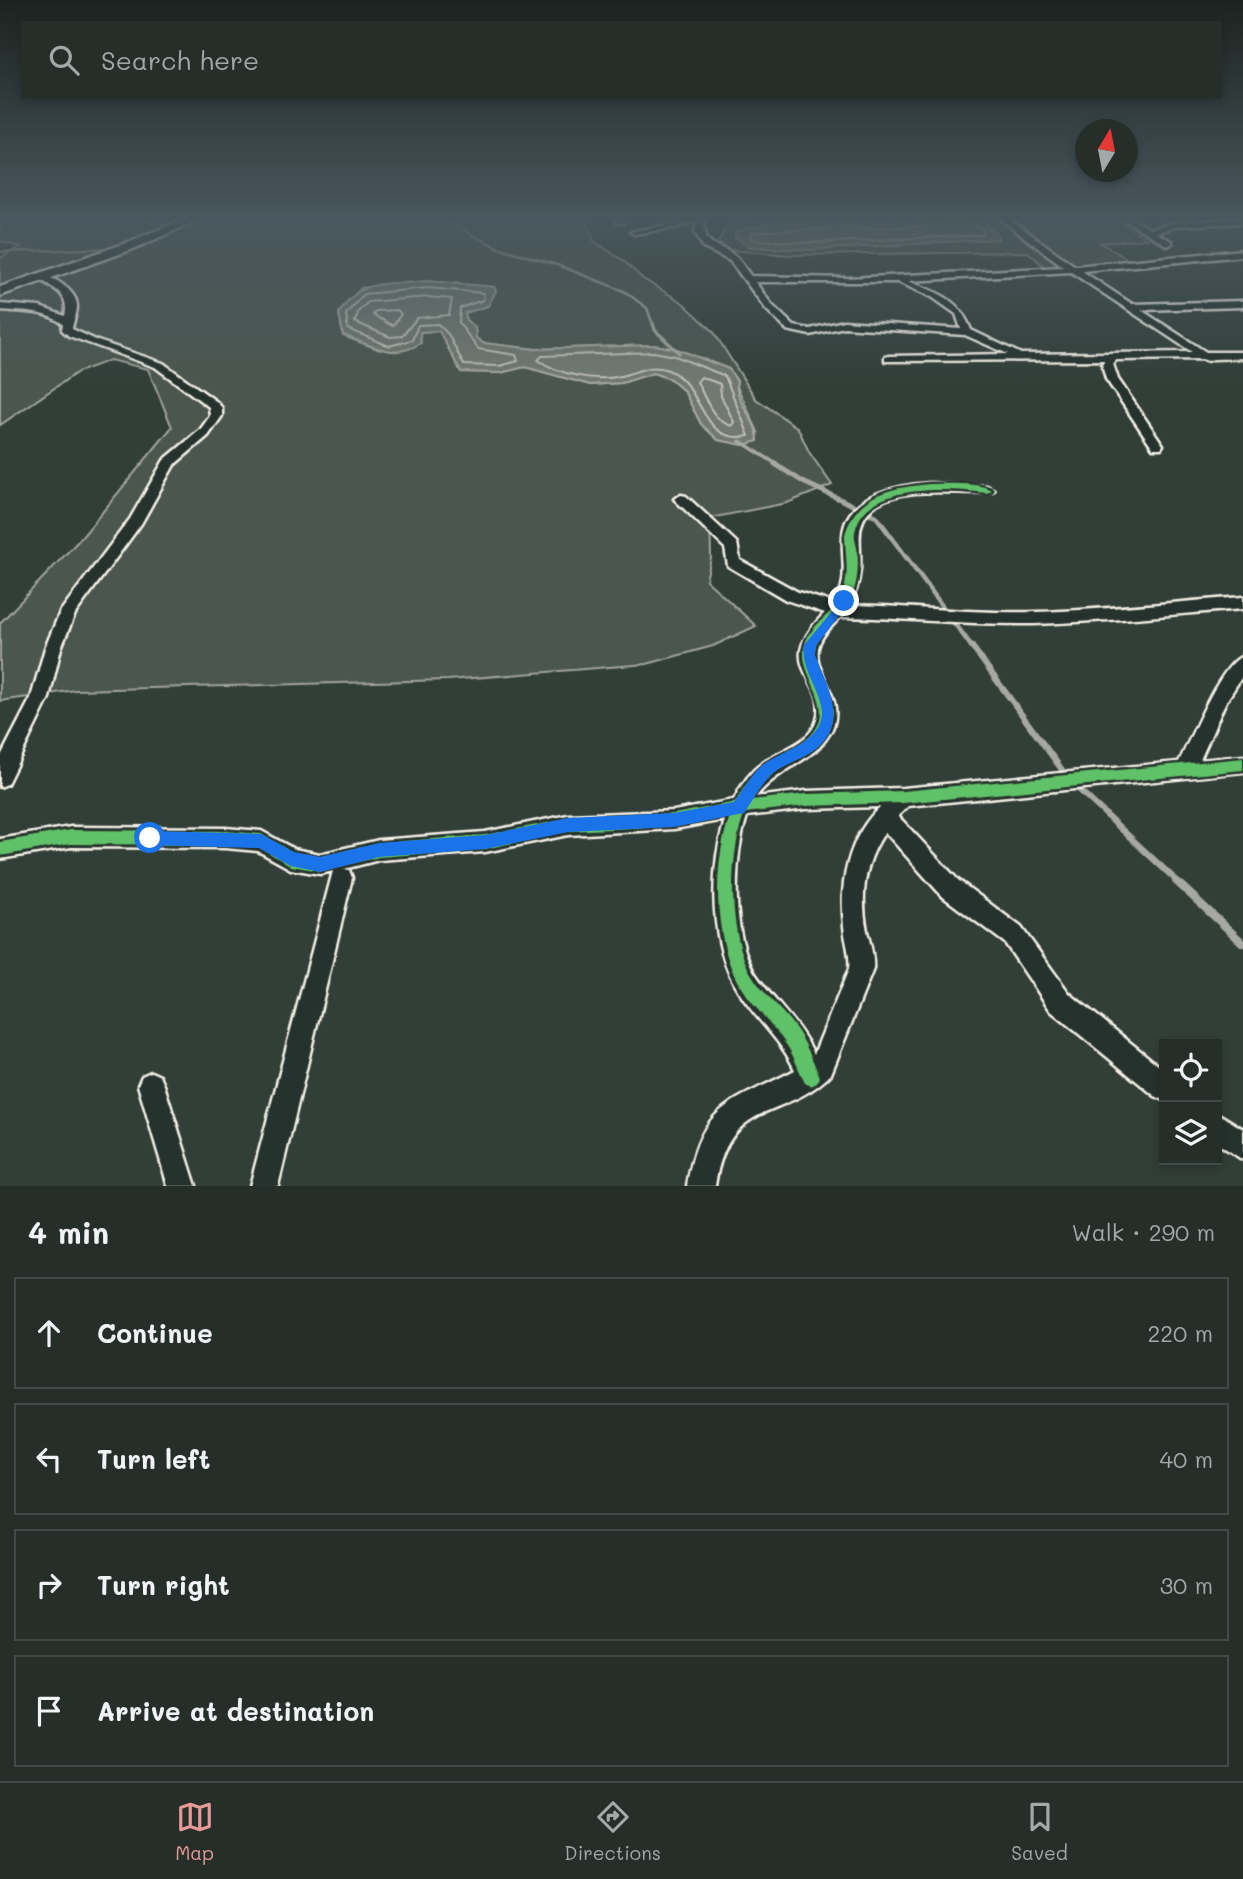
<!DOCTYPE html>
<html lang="en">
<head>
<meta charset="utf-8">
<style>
  :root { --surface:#262e2a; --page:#2e3632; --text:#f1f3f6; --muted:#a4a8a8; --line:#424a47; --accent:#e69b98 }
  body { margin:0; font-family:Mali,sans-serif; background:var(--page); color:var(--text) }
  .controls { position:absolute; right:21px; bottom:21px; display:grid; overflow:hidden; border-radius:0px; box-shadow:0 4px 10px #0003 }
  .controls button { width:63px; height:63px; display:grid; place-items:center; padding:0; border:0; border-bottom:2px solid var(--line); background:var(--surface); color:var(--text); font:35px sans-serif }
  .compass { position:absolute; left:1075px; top:119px; width:63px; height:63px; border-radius:50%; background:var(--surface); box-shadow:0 4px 10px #0003; rotate:10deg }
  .stop { position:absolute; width:21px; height:21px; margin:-16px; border:5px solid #1a73e8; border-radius:50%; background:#fff }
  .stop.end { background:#1a73e8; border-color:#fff; box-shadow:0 2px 7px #0008 }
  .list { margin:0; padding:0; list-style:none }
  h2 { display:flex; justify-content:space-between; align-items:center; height:91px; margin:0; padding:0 28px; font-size:30px }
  h2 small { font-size:23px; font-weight:400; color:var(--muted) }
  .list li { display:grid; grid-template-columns:46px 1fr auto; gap:21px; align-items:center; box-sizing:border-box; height:112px; margin:0 14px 14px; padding:0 14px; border:2px solid var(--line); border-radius:0px }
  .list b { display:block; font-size:26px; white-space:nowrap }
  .list em { font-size:23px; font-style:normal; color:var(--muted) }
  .icon { flex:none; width:38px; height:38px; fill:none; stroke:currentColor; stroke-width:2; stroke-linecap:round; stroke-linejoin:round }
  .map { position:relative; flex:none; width:1243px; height:1186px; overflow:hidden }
  .search { position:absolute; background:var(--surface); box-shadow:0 4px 10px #0003; left:21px; right:21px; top:21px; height:77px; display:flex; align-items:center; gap:18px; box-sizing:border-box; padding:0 24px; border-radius:0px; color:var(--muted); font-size:26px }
  .sheet { height:595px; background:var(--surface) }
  nav { display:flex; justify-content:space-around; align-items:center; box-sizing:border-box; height:98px; border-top:2px solid var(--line); background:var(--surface); font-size:19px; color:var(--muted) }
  nav a { display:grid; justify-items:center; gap:4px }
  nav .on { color:var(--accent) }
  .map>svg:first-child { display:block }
  .green { fill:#4c564f; stroke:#a0a49c; stroke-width:2; fill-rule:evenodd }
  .water { fill:#727972; stroke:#a6a9a1; stroke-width:2 }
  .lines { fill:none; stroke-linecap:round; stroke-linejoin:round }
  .shore { stroke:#c0c1b9; stroke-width:2 }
  .stream-far4 { stroke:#a6a9a1; stroke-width:2.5 }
  .stream-far3 { stroke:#a6a9a1; stroke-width:3.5 }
  .stream-far2 { stroke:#a6a9a1; stroke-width:5 }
  .stream-far1 { stroke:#a6a9a1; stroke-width:6 }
  .stream { stroke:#a6a9a1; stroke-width:8 }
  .minor-casing { stroke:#f4f1e8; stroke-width:5 }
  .secondary-casing { stroke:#f4f1e8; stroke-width:5 }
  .minor { fill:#26332d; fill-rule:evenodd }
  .secondary { fill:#26332d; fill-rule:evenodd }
  .cycleway-casing { stroke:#26332d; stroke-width:5 }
  .cycleway { fill:#61c268; fill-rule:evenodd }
  .route { fill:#1a73e8 }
</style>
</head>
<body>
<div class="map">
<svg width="1243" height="1186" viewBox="0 0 1243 1186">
  <rect width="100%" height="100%" fill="#323e38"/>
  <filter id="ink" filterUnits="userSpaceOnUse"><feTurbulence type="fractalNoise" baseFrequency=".0143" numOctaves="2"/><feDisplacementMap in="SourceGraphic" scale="14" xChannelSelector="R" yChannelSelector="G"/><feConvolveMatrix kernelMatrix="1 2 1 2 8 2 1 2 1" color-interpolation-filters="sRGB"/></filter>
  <g filter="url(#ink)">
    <!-- green -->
    <g class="green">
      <path d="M 0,216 L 121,216 L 170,226 L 194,216 L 589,216 L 587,221 L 594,241 L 624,261 L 643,279 L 682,302 L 713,331 L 756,399 L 798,428 L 809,452 L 832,485 L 787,503 L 710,518 L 711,558 L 706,580 L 756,626 L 713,646 L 647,664 L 448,680 L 76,690 L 0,701 L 0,623 L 82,537 L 172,427 L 148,369 L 110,360 L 78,372 L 0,425 L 0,258 L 20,247 L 0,241 ZM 427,281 L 494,287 L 478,309 L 465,313 L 466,320 L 475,328 L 476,338 L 483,343 L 536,349 L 654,345 L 677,349 L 729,369 L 758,432 L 701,424 L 684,391 L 670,379 L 653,373 L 622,383 L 590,385 L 525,367 L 500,373 L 461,372 L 439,331 L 420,332 L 380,350 L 343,336 L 339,313 L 361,288 Z"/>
      <polygon points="866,216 1111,216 1147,239 1101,243 1134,263 1047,269 1028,252 790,255 729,250 718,242 726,228 741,222"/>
    </g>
    <!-- water -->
    <g class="water">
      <polygon points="966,219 985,222 998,234 998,239 811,250 750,247 735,237 735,232 765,224"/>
      <path d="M 427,281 L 494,287 L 496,291 L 488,306 L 465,313 L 466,320 L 475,328 L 476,338 L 483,343 L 536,349 L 654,345 L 677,349 L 729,369 L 737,381 C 734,403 758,419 758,441 L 743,445 L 718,440 L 701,424 L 684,391 L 670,379 L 653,373 L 622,383 L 590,385 L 525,367 L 500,373 L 461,372 L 439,331 L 420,332 L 421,343 C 394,361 371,345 343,335 L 339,313 C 362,275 388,286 427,281 Z"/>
    </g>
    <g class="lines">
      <!-- shore -->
      <g class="shore">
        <polyline points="941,216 939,223 933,226 766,231 752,233 750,237 753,240 811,243 983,235 983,229 968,224 966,216"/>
        <polygon points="428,288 484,293 483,300 460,308 459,323 478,349 516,355 518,361 499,366 464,365 448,334 438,324 418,325 412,340 389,346 348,329 346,314 364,294"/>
        <polygon points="428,297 452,299 449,315 417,318 402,336 390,337 355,322 358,312 368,302"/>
        <polygon points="397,310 401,314 393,326 373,315 376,311"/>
        <path d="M 654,352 L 675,356 L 725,376 L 749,436 C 698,446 705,384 668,370 C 651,363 638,372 621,376 C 595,382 560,375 538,360 L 542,356 Z"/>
        <path d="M 701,377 L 720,384 L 721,396 L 734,422 L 732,426 C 712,421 706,398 697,382 Z"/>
      </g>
      <!-- stream-far4 -->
      <g class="stream-far4">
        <polyline points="434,216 497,247 560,266 624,291 647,308 653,325"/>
        <polyline points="167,236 207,216"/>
        <polyline points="135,246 153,243"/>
        <polyline points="0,252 118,248"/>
      </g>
      <!-- stream-far3 -->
      <g class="stream-far3">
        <polyline points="653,323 655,330 679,353"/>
        <polyline points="740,441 778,465"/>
      </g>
      <!-- stream-far2 -->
      <polyline class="stream-far2" points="775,464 803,482 876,516 972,647"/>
      <!-- stream-far1 -->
      <g class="stream-far1">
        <polyline points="971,645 1068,778"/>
        <polyline points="1074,785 1178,882"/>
      </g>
      <!-- stream -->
      <polyline class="stream" points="1176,881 1243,943"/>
      <!-- minor casing -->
      <g class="minor-casing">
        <g id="minor">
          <polygon points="624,216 633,216 623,223 617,223 617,219"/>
          <path d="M 694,216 L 704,216 C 703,251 716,240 736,257 C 742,262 746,271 751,276 L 848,278 L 1064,267 L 996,216 L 1005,216 L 1075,266 L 1243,250 L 1243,256 L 1082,271 L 1132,304 L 1243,301 L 1243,307 L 1141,310 L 1206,352 L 1243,352 L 1243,358 L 1213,359 L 1208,361 L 1202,359 L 1116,360 L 1113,364 L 1118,379 L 1163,445 L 1161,448 L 1153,448 L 1106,379 L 1102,364 L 1105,360 L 885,361 L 885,357 L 889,356 L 1008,354 L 965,335 L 844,327 L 810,335 L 787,330 L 766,309 L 730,261 L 704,248 L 695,232 L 696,221 L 678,227 L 634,234 L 630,232 L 676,223 ZM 1071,272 L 1192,352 L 1021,354 L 971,330 C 959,298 938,293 908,281 ZM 755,282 L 898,282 L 932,297 L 956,314 L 961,329 L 844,321 L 810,329 L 794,326 L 772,305 Z"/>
          <polygon points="1118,216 1127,216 1150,229 1176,222 1243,219 1243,223 1177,226 1156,233 1171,241 1172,243 1168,246"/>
          <path d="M 39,275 C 52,275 77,291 77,306 C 77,314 73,321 72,329 L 98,341 L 163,363 L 217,402 L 222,408 L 222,416 L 208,436 L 174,465 L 141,524 L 75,614 L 61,648 L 49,698 L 7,784 L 0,787 L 0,758 L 31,698 L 45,648 L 60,612 L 130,519 L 164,460 L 200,430 L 210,416 L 209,407 L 155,367 L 69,336 L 62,330 L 63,324 C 45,310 21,312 0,310 L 0,304 L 40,307 L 65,316 C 70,294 55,289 39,279 Z"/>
          <path d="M 930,483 L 987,486 L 994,490 C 983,499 909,482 877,504 C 852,522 862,543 860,569 C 859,582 856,594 849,605 C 912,606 973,614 1036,612 C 1105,610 1174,602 1243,597 L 1243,609 C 1174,614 1103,622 1034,624 C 969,625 906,618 841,617 C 834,624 824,632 820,642 C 807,670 847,695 832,729 C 817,761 778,767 756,797 L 806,791 L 903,788 L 1179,762 C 1191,739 1220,664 1243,656 L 1243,675 L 1225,703 L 1200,760 L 1243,756 L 1243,772 L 908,806 L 898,816 L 958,880 L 1021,927 L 1069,993 L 1164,1070 L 1164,1100 L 1155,1096 L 1051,1011 L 1005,943 L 942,896 L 885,832 C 864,862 860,896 867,931 C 870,944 874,955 873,969 L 831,1074 C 784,1122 728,1096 715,1186 L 687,1186 C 700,1104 730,1104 795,1070 C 781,1039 756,1020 739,992 C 709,944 709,872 725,820 L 674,829 L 568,835 L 485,852 L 379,860 L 344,869 L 349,870 L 352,878 L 278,1186 L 250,1186 L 333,871 L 320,874 L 291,869 L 258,851 L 225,848 L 71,847 L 0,859 L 0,839 L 71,827 L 225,828 L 261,831 L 294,849 L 320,854 L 379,840 L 485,832 L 568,815 L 674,811 L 734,800 C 741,785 750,772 763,762 C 781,750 811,743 817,720 C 829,675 769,669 825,613 L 786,600 L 728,566 L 725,548 L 674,499 L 681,495 L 686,496 L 737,543 L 740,560 L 798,592 L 834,603 C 850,581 841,559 843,535 C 846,494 898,485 930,483 ZM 880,807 C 848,837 839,884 844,926 C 845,941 851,954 849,969 L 814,1054 C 799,1023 775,1003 756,975 C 731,936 733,859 747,816 L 806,809 Z"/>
          <polygon points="151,1072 160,1076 164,1085 196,1186 168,1186 138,1085 142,1076"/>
          <polygon points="1217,1113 1243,1129 1243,1160 1217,1143"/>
        </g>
      </g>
      <!-- secondary casing -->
      <g class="secondary-casing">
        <polygon id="secondary" points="192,216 207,216 131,250 0,296 0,287 123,244"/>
      </g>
      <!-- minor -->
      <use href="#minor" class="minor"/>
      <!-- secondary -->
      <use href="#secondary" class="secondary"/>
      <!-- cycleway casing -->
      <g class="cycleway-casing">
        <path id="cycleway" d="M 930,484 C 946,484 978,482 992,490 L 987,493 C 950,489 864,481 855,532 C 854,538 856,543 857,548 C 859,564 858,581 852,596 C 843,616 814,630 815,653 C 815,679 841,698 830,725 C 820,751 796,757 775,772 C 765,780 757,789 751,800 L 806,794 L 903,791 L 1243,758 L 1243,770 L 903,803 L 806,806 L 745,813 C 728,854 728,937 752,975 C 763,994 780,1008 793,1025 C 805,1040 812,1059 820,1077 L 817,1083 L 811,1086 L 805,1083 C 798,1068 793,1053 783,1040 C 771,1022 754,1008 742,989 C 713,944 712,865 730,816 L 674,826 L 568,831 L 485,849 L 379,857 L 320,871 L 291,866 L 259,847 L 225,845 L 71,844 L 0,856 L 0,842 L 71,830 L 225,831 L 261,834 L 293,853 L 320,857 L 379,843 L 485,835 L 568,819 L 674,814 L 736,802 C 743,788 752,774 765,765 C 782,752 806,747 817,727 C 831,700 802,678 804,651 C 805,628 830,617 840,599 C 851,578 845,557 845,535 C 846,530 848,525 851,520 C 865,491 900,487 930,484 Z"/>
      </g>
      <!-- cycleway -->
      <use href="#cycleway" class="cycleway"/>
    </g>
  </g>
  <!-- sky -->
  <linearGradient id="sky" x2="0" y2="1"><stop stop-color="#1c221f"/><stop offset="0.57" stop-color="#49585e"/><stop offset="1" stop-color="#49585e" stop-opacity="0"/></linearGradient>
  <rect width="1243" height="382" fill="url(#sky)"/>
  <!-- route -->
  <path class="route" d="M 844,597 L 850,601 L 816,646 L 815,655 C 827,686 849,722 816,749 C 803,759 786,763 773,773 C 762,783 753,800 744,813 L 738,814 L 674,827 L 568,832 L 485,849 L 379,857 L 320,872 L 291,866 L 259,848 L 150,845 L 142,838 L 150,831 L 261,834 L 294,852 L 320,857 L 379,843 L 485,835 L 568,818 L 674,813 L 734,802 C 743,790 753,772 764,764 C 783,751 823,741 822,712 C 820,689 800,668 804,645 Z"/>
</svg>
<div class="controls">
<button><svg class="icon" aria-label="locate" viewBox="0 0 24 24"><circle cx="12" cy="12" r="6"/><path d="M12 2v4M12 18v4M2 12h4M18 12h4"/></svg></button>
<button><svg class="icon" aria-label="layers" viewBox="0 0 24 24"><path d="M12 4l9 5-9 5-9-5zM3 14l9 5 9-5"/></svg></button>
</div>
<svg class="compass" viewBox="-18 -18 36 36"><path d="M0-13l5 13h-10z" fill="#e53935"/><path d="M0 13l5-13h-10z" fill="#a4a8a8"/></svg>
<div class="stop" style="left:150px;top:838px"></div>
<div class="stop end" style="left:844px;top:601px"></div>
<div class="search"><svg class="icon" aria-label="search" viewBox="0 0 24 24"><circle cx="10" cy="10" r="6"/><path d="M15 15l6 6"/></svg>Search here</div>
</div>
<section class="sheet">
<h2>4 min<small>Walk · 290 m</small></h2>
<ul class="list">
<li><svg class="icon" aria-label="ahead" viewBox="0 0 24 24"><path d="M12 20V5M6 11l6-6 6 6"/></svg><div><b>Continue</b></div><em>220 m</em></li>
<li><svg class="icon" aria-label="left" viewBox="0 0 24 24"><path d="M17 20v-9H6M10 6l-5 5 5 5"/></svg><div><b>Turn left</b></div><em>40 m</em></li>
<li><svg class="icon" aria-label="right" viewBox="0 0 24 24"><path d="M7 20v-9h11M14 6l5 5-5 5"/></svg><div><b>Turn right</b></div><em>30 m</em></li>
<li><svg class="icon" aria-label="arrive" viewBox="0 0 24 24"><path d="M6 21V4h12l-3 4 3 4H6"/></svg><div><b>Arrive at destination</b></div></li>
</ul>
</section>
<nav>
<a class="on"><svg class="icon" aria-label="map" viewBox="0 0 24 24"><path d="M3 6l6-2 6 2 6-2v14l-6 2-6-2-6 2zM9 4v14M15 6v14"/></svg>Map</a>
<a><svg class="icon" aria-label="directions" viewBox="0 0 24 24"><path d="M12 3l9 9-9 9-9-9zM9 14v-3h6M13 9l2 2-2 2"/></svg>Directions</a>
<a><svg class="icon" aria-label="saved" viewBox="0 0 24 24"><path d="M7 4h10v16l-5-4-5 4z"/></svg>Saved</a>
</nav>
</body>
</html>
